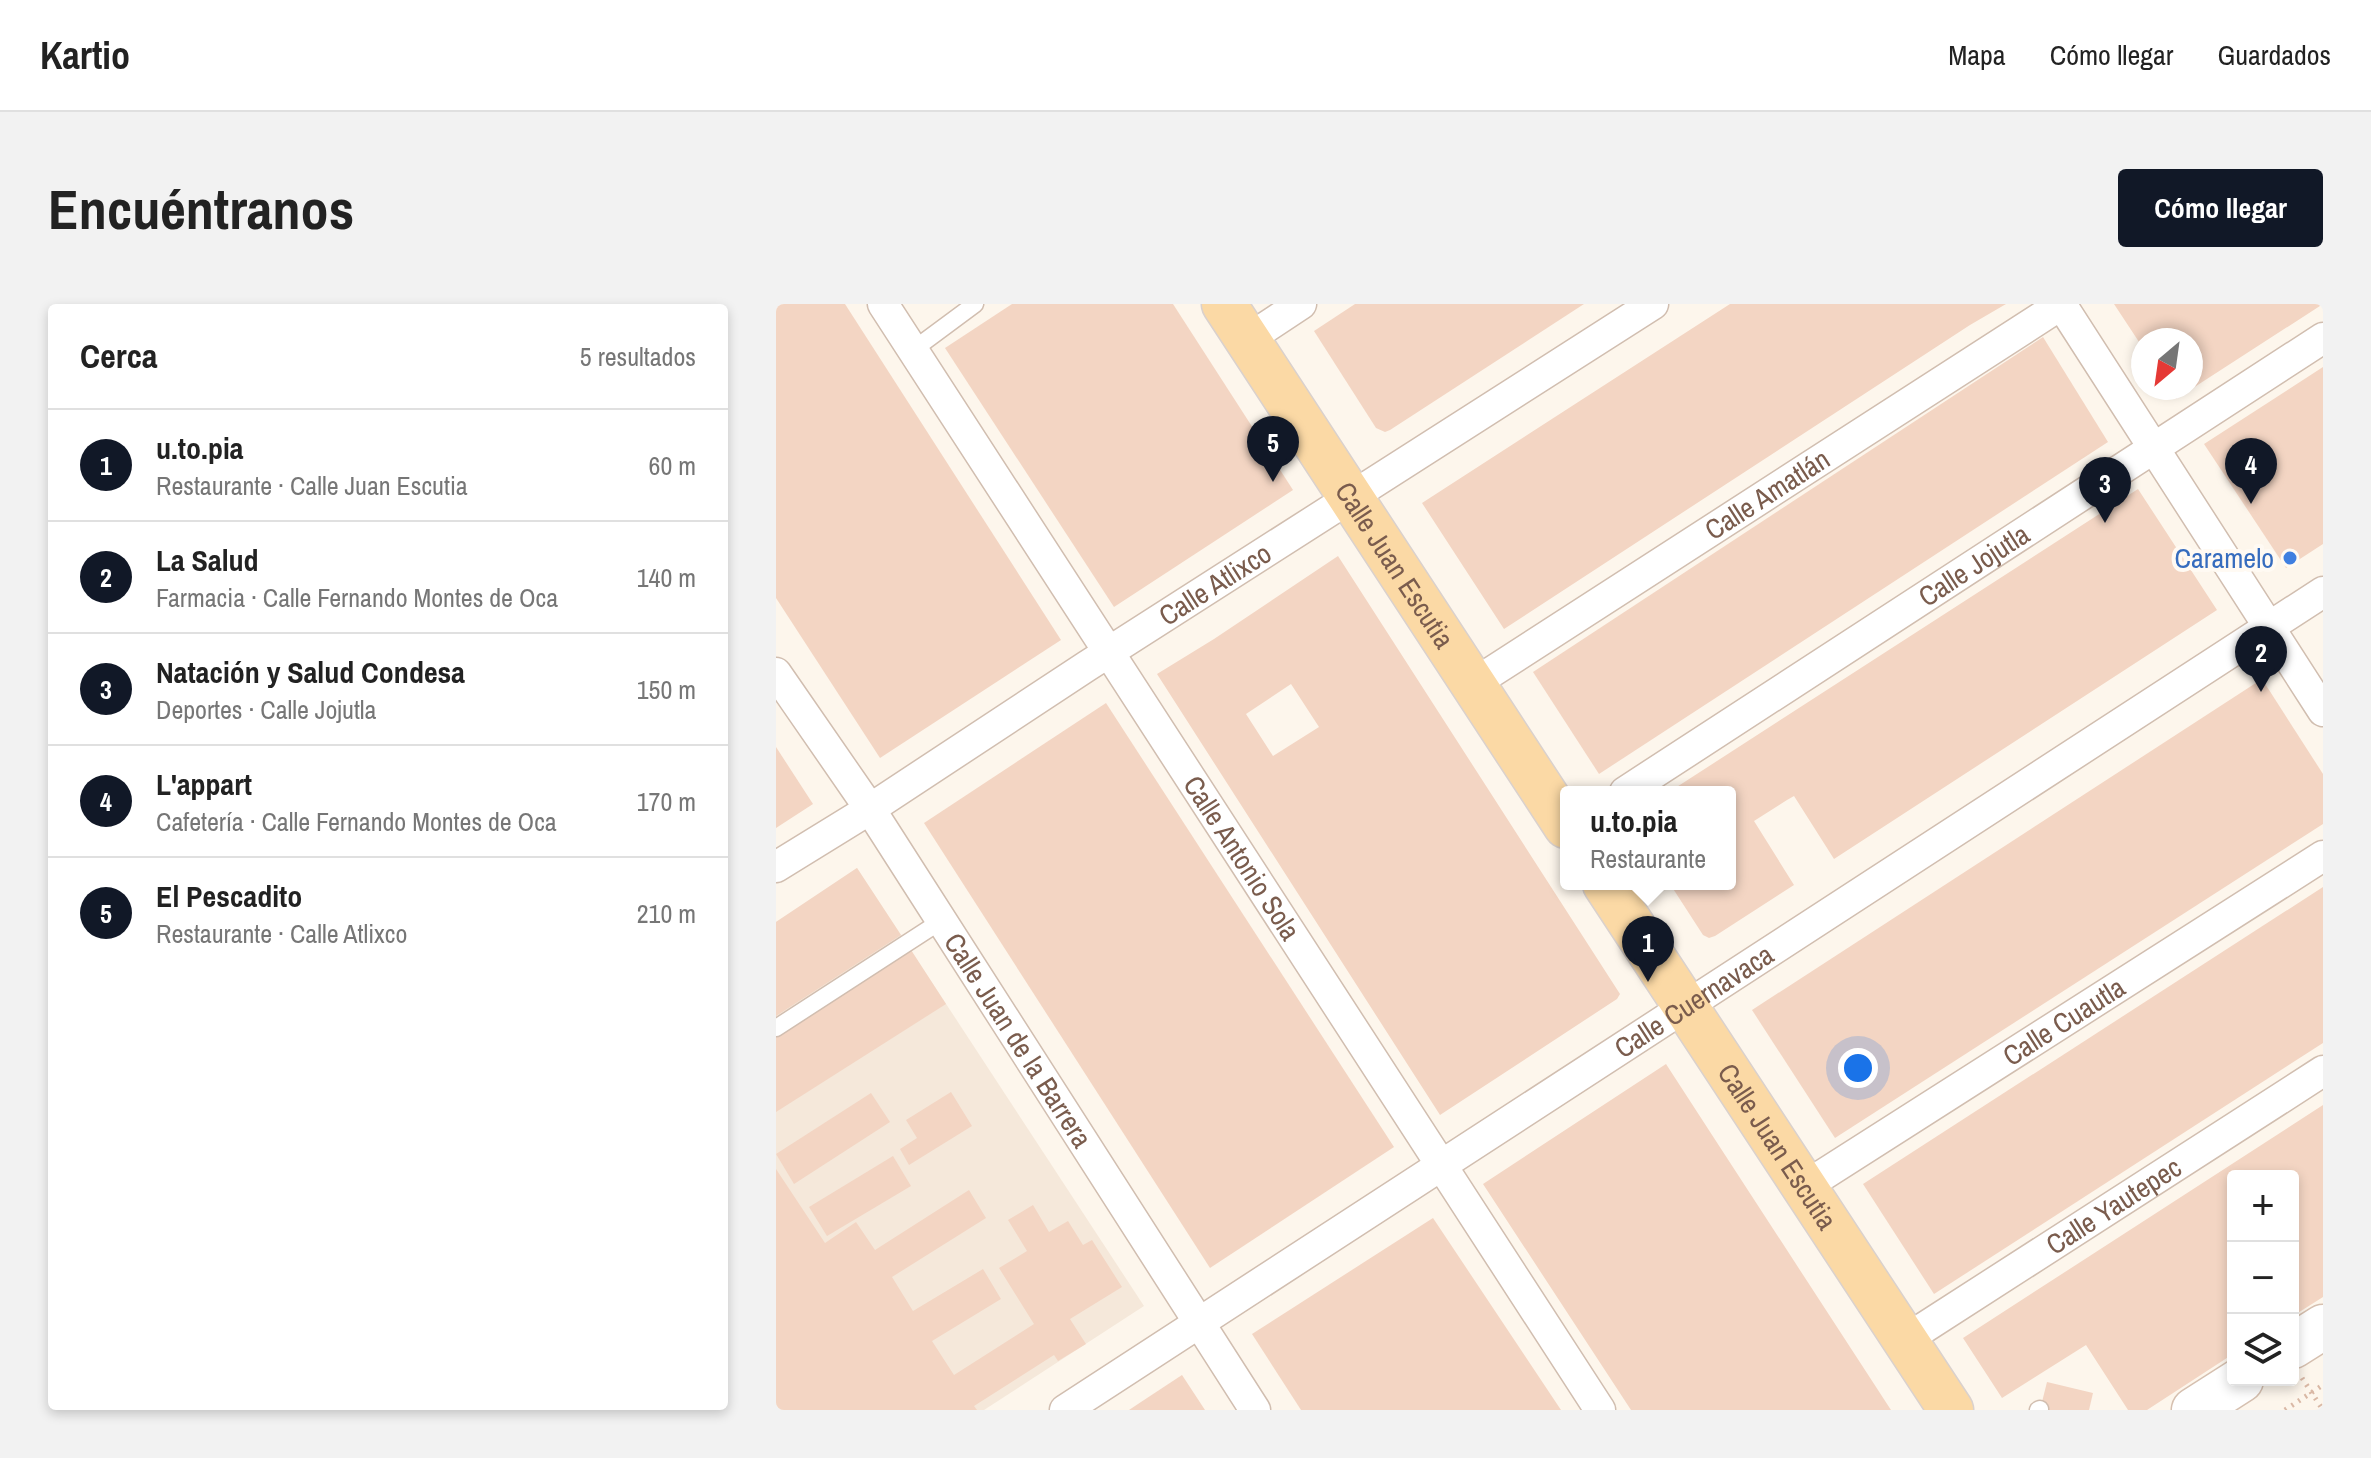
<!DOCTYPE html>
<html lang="es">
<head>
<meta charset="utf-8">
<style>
  :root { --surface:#fff; --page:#f2f2f2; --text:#222; --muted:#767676; --line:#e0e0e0; --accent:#111827 }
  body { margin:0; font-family:"Archivo Narrow",sans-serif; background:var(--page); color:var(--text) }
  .controls { position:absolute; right:24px; bottom:24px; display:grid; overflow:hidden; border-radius:8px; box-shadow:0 4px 12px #0003 }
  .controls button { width:72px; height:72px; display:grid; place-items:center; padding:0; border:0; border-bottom:2px solid var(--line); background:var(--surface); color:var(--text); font:40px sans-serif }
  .compass { position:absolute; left:1355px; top:24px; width:72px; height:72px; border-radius:50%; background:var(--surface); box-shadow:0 4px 12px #0003; rotate:209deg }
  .you { position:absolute; left:1082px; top:764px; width:28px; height:28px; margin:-20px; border:6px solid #fff; border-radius:50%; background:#1a73e8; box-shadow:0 0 0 12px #1a73e833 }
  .badge { display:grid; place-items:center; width:52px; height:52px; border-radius:50%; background:var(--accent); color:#fff; font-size:26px; font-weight:700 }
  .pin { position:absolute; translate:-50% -66px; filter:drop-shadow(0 2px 4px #0008) }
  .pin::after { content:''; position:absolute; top:42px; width:28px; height:24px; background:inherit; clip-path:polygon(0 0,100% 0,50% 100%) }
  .popup { position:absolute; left:784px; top:482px; width:176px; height:104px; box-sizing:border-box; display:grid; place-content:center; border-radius:8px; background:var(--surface); filter:drop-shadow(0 2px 6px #0005); font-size:26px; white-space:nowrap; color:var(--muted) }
  .popup b { font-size:30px; color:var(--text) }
  .popup::after { content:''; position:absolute; left:50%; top:100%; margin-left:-16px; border:16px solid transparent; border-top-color:var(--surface) }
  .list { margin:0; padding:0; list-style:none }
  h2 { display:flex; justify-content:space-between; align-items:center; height:104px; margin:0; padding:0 32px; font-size:34px }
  h2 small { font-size:26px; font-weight:400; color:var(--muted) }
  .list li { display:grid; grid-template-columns:52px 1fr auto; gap:24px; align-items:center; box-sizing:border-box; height:112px; padding:0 32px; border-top:2px solid var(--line) }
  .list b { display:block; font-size:30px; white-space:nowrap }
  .list p { margin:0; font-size:26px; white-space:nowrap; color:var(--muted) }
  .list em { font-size:26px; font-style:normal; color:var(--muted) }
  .icon { flex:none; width:44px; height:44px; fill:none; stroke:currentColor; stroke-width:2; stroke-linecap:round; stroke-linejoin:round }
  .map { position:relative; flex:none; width:1547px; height:1106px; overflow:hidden; border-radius:8px }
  header { display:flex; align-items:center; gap:48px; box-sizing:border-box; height:112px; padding:0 40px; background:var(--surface); border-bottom:2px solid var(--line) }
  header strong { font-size:38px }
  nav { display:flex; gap:44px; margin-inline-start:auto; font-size:28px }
  .intro { display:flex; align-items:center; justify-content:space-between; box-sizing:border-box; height:192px; padding:0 48px }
  h1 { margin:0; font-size:56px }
  .button { padding:20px 36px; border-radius:8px; background:var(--accent); color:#fff; font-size:28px; font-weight:700 }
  main { display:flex; gap:48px; padding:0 48px }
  aside { flex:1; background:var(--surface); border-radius:8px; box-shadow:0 4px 12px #0003 }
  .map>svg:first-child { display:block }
  .residential { fill:#f5e8da }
  .building { fill:#f3d5c3; fill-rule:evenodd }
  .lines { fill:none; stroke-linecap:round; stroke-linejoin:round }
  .service-casing { stroke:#d1beb0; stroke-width:19 }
  .minor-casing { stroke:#d1beb0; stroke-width:33 }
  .secondary-casing { stroke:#d6c0b0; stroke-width:47 }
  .primary-casing { stroke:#dad1cd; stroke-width:47 }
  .path { stroke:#d9b8a5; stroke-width:5; stroke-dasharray:2 6; stroke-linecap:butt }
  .service { stroke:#fff; stroke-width:16 }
  .minor { stroke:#fff; stroke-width:30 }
  .secondary { stroke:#fff; stroke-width:44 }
  .primary { stroke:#fbd9a5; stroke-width:44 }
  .shop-dot { fill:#3f7fe0; stroke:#fffaf3; stroke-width:3 }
  .labels { text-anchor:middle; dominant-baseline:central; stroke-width:8; stroke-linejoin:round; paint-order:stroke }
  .street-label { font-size:28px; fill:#7a5c4d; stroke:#fffaf3 }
  .shop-label { font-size:28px; fill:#366cbe; stroke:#fffaf3; text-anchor:end }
</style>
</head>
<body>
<header>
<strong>Kartio</strong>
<nav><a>Mapa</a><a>Cómo llegar</a><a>Guardados</a></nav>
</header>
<div class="intro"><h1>Encuéntranos</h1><a class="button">Cómo llegar</a></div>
<main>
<aside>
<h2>Cerca<small>5 resultados</small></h2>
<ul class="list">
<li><span class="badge">1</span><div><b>u.to.pia</b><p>Restaurante · Calle Juan Escutia</p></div><em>60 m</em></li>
<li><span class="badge">2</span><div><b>La Salud</b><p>Farmacia · Calle Fernando Montes de Oca</p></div><em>140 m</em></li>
<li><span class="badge">3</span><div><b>Natación y Salud Condesa</b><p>Deportes · Calle Jojutla</p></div><em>150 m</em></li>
<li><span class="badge">4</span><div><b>L'appart</b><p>Cafetería · Calle Fernando Montes de Oca</p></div><em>170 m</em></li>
<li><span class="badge">5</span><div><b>El Pescadito</b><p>Restaurante · Calle Atlixco</p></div><em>210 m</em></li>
</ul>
</aside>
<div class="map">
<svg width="1547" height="1106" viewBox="0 0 1547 1106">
  <rect width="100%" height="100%" fill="#fdf6ec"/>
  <!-- residential -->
  <polygon class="residential" points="81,564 368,1002 208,1106 0,1106 0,618"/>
  <!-- building -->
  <g class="building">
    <polygon points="0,0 69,0 285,336 104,454 0,294"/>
    <polygon points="236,0 397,0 517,186 338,303 169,44"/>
    <polygon points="579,0 808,0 614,126 609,128 600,124 538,27"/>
    <polygon points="954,0 1230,0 1194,21 728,325 646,199"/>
    <polygon points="1338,0 1547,0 1400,95 1393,84 1415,84 1415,36 1367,36 1367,44"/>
    <polygon points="1267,33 1332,138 823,470 757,368"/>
    <polygon points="1547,63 1547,240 1510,264 1428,140"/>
    <polygon points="1362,185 1441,306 1058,555 1018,492 1011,496 978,517 1018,581 939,632 933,634 927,631 894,580 954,580 954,488 893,488"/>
    <path d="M 562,252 L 844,690 L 841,695 L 664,811 L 381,370 L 438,335 ZM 515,380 L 543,423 L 497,452 L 470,410 Z"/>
    <polygon points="1486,375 1547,470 1547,520 1059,834 976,706"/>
    <polygon points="330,399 618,843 434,964 148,519"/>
    <polygon points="0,443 37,500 0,524"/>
    <polygon points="81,564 125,631 0,712 0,618"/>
    <polygon points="1547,583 1547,739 1158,990 1087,880"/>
    <polygon points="135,646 170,700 0,808 0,733"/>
    <polygon points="890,760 938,834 1115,1106 855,1106 707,880"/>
    <polygon points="175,788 196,822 133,861 124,845 141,834 130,816"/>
    <polygon points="95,789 114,818 18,880 0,850"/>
    <polygon points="1547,801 1547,993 1517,1012 1517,872 1457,872 1457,1050 1371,1106 1352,1106 1310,1041 1226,1094 1187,1034"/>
    <polygon points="117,852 135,882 51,932 33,903"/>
    <polygon points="0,865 49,939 80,918 99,946 193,886 210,914 116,973 137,1007 207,965 225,995 156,1037 178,1071 258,1020 223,964 251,947 232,916 257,901 273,928 292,917 307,941 316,936 346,983 294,1015 310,1040 282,1057 278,1051 198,1102 201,1106 0,1106"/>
    <polygon points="657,914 785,1106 525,1106 476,1030"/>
    <polygon points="406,1071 429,1106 353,1106 365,1098"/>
    <polygon points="1271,1078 1317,1089 1313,1106 1264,1106"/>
  </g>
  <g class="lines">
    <!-- service casing -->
    <g class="service-casing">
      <g id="service">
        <polyline points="137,46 199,0"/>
        <polyline points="0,724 165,617"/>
        <polyline points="1262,1106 1264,1105"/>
      </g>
    </g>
    <!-- minor casing -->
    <g class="minor-casing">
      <g id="minor">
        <path id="s1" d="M 107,0 L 824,1106"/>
        <polyline points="1285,0 1547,407"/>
        <polyline points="472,35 525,0"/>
        <path id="s2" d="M 0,369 L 94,505 L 479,1106"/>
        <path id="s3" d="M 697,380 L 1286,0"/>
        <path id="s4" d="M 849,488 L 1547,34"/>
        <path id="s5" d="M 0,563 L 94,505 L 311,362 L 877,0"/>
        <path id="s6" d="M 1028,883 L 1547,552"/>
        <path id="s7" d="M 1129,1036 L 1547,767"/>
        <path id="s8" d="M 289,1106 L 1547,288"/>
      </g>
    </g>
    <!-- secondary casing -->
    <g class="secondary-casing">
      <g id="secondary">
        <polyline points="1517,1042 1547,1023"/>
        <polyline points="1418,1106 1465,1076"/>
      </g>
    </g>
    <!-- primary casing -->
    <g class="primary-casing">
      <g id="primary">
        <path id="s9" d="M 448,0 L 790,522"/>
        <path id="s10" d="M 829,580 L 1175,1106"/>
      </g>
    </g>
    <!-- path -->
    <g class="path">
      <polyline points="1526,1074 1547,1106"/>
      <polyline points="1509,1106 1547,1081"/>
    </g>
    <!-- service -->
    <use href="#service" class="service"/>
    <!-- minor -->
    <use href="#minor" class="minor"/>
    <!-- secondary -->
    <use href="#secondary" class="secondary"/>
    <!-- primary -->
    <use href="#primary" class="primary"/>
  </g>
  <!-- markers -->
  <circle class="shop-dot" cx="1514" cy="254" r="8"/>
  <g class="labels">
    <!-- street labels -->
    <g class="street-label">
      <text stroke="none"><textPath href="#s3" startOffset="350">Calle Amatlán</textPath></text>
      <text stroke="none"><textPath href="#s9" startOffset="312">Calle Juan Escutia</textPath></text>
      <text stroke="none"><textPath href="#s4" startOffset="416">Calle Jojutla</textPath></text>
      <text stroke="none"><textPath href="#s5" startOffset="522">Calle Atlixco</textPath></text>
      <text stroke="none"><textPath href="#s1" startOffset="660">Calle Antonio Sola</textPath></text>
      <text stroke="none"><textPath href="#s8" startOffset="750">Calle Cuernavaca</textPath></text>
      <text stroke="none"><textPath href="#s6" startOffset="308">Calle Cuautla</textPath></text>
      <text stroke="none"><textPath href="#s2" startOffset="440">Calle Juan de la Barrera</textPath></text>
      <text stroke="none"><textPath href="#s10" startOffset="314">Calle Juan Escutia</textPath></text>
      <text stroke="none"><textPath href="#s7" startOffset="248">Calle Yautepec</textPath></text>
    </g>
    <!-- shop labels -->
    <g class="shop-label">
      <text x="1498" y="254">Caramelo</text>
    </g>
  </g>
</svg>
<div class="controls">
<button>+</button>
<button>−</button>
<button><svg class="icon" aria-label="layers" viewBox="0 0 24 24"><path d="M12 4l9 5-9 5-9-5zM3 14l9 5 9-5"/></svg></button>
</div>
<svg class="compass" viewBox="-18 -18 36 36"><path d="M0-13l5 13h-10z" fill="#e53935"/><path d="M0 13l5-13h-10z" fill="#767676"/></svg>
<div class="you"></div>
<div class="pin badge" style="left:872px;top:678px">1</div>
<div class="popup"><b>u.to.pia</b>Restaurante</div>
<div class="pin badge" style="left:1485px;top:388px">2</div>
<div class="pin badge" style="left:1329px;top:219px">3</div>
<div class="pin badge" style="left:1475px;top:200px">4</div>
<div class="pin badge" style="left:497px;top:178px">5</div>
</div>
</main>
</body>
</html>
